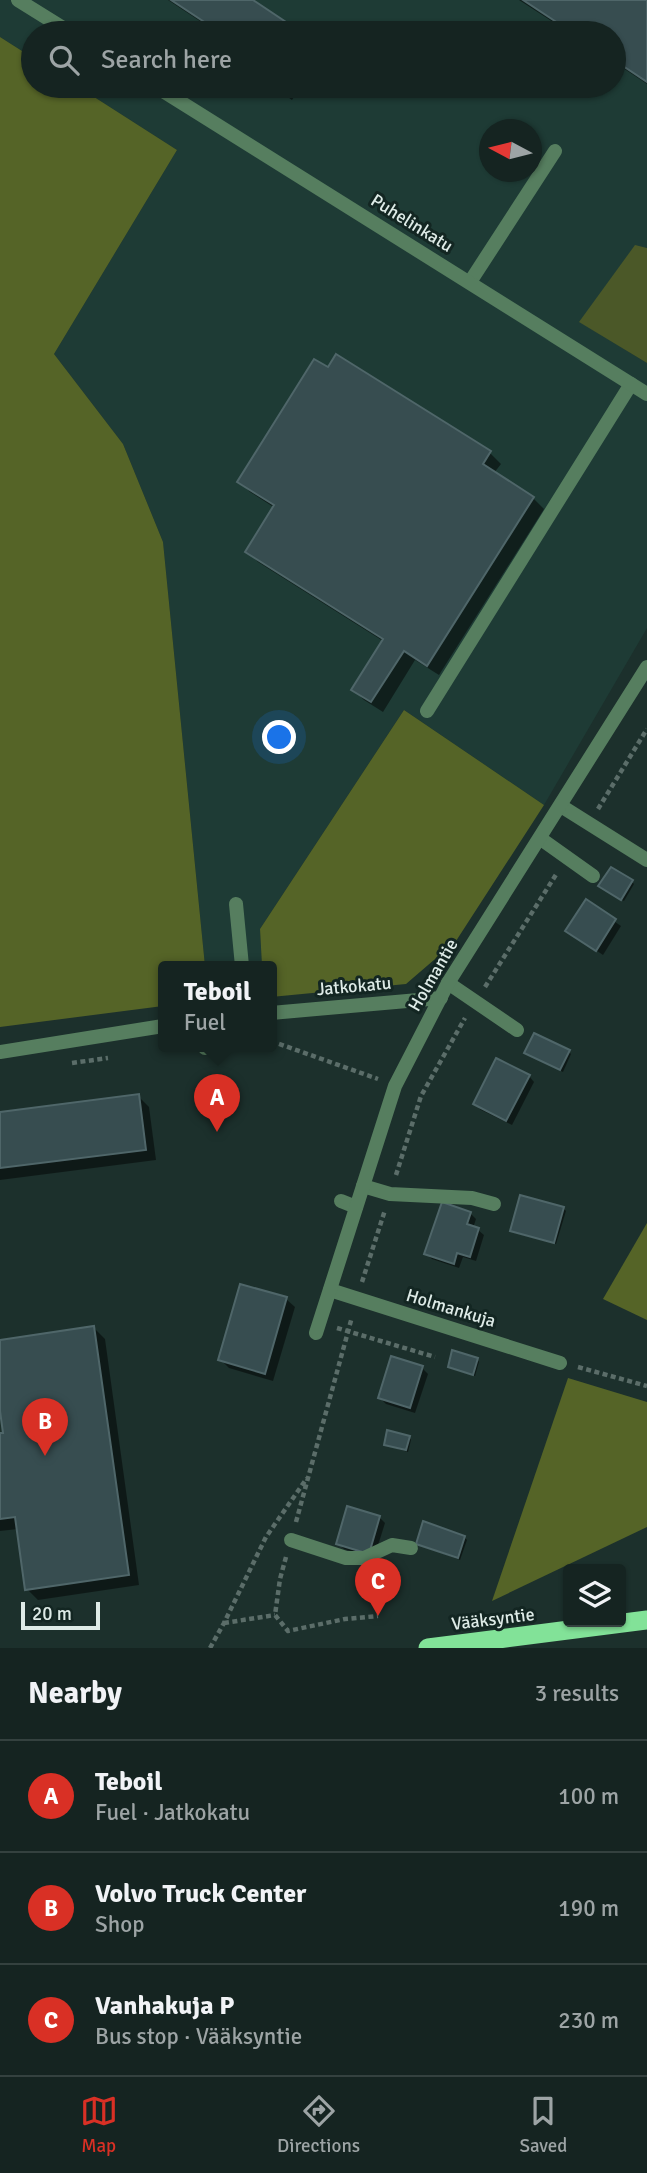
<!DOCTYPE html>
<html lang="en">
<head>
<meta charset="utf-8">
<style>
  :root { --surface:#152421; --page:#1e2c2a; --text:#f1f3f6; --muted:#9da4a5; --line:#34413f; --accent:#d93025 }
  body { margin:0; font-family:Signika,sans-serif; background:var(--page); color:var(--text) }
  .controls { position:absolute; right:21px; bottom:21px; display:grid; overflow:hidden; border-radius:7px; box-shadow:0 2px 5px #0004 }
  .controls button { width:63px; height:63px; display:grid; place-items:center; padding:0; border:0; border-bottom:2px solid var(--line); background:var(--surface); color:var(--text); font:35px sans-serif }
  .compass { position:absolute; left:479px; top:119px; width:63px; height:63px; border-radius:50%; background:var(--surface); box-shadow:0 2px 5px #0004; rotate:277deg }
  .scale { position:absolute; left:21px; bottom:18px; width:79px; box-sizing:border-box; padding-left:7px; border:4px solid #deebe7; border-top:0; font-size:19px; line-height:24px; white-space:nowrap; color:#deebe7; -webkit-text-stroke:5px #132622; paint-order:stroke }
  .you { position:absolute; left:280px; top:738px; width:24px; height:24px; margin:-18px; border:5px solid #fff; border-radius:50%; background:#1a73e8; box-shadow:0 0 0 10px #1a73e833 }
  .badge { display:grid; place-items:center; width:46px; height:46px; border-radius:50%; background:var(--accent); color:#fff; font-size:23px; font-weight:700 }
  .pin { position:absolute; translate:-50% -58px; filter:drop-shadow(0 2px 4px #0008) }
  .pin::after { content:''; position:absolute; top:37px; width:24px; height:21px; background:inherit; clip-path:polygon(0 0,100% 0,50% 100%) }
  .popup { position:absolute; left:158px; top:961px; width:119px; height:91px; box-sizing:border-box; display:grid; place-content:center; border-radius:7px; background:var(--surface); filter:drop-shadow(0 2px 5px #0005); font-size:23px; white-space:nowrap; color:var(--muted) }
  .popup b { font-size:26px; color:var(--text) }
  .popup::after { content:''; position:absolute; left:50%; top:100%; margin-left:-14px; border:14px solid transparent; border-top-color:var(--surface) }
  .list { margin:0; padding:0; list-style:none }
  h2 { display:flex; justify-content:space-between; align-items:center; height:91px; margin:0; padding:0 28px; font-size:30px }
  h2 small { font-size:23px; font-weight:400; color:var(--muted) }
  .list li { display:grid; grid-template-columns:46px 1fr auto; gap:21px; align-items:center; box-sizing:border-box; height:112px; padding:0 28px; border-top:2px solid var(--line) }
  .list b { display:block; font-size:26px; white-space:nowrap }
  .list p { margin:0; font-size:23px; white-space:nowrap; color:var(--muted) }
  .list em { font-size:23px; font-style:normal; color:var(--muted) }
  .icon { flex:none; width:38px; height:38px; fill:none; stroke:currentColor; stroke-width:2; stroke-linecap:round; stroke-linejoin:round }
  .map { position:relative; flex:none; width:647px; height:1648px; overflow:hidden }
  .search { position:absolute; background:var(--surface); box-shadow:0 2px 5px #0004; left:21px; right:21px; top:21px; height:77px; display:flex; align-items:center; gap:18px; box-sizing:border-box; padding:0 24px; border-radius:38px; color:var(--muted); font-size:26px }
  .sheet { height:427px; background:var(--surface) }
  nav { display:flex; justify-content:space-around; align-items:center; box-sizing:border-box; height:98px; border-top:2px solid var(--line); background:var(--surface); font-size:19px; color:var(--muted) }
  nav a { display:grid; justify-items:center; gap:4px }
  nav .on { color:var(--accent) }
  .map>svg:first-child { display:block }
  .built { fill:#1e3b35; fill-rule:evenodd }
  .green { fill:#4b5828 }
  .forest { fill:#556427 }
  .shadow { fill:#0007 }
  .building { fill:#374d50; stroke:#4f6669; stroke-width:2 }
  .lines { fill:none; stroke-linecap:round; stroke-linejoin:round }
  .path { stroke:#5b6d69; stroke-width:4.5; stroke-dasharray:5 3.5; stroke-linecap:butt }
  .service { stroke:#567e5f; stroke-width:14 }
  .minor { stroke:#567e5f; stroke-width:14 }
  .trunk { stroke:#82e298; stroke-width:19 }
  .labels { text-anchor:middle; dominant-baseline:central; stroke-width:6; stroke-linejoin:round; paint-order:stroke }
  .street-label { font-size:18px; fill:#deebe7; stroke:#132622 }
</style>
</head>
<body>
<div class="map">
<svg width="647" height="1648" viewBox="0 0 647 1648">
  <rect width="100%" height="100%" fill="#1c302c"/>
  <!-- built -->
  <path class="built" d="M 0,0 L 647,0 L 647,248 L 635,246 L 580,322 L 647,363 L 647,628 L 544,805 L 404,710 L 260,929 L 262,966 L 205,966 L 163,542 L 123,444 L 54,354 L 177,150 L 77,86 L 614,86 L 614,33 L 33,33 L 33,58 L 0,37 ZM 490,130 L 532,130 L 532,172 L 490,172 Z"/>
  <!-- green -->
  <polygon class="green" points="635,245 647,248 647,363 579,322"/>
  <!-- forest -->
  <g class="forest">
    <polygon points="0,37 33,58 33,86 77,86 177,150 54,354 123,444 163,542 205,966 163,966 163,1006 0,1027"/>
    <polygon points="404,710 544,805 456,941 406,984 271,997 271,966 262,966 260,929"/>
    <polygon points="647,1223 647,1320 603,1299"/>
    <polygon points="568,1378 647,1402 647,1527 492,1601"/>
  </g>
  <!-- shadow -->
  <g class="shadow">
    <polygon points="168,0 250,0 299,33 218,33"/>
    <polygon points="519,0 647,0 647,84 614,62 614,33 570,33"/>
    <polygon points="272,86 301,86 292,100"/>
    <polygon points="490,453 501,464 494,473 533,498 544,509 439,675 415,660 383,712 364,700 353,689 383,641 258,562 247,551 275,508 250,492 239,481"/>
    <polygon points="632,882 634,884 624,901 603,889"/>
    <polygon points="586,902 621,926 603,955 568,931"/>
    <polygon points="569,1052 571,1054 563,1072 529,1055"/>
    <polygon points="529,1076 534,1082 512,1125 481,1110 475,1104"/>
    <polygon points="138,1096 149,1107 156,1160 0,1180 0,1114"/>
    <polygon points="563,1208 566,1211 556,1244 515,1233 512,1230"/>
    <polygon points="470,1213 476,1219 473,1228 478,1230 484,1235 476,1261 463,1257 459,1268 432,1259 426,1254"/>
    <polygon points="286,1299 295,1307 273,1381 229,1368 220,1359"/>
    <polygon points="94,1328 105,1339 139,1585 38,1600 27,1589 18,1529 0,1531 0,1435 5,1434 0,1398 0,1341"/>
    <polygon points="477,1359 479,1362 475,1376 452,1369 450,1367"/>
    <polygon points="422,1368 428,1374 415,1413 386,1404 380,1398"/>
    <polygon points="409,1437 411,1440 408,1452 388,1446 386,1444"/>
    <polygon points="379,1517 385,1523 374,1558 344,1549 338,1543"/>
    <polygon points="464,1537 467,1540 460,1560 418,1544"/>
  </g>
  <!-- building -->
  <g class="building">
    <polygon points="171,0 253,0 298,30 296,33 221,33"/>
    <polygon points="523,0 647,0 647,82 614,60 614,33 573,33"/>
    <polygon points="336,354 491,451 483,464 534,497 427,666 404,651 371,702 351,690 383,639 245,552 274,505 237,482 314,359 328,367"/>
    <polygon points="611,867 633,880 621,900 598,886"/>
    <polygon points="586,899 616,919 596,951 565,931"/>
    <polygon points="534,1033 570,1050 560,1070 524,1053"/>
    <polygon points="496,1058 530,1075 506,1121 473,1104"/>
    <polygon points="139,1094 146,1150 0,1168 0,1112"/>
    <polygon points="520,1195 564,1207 554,1243 510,1231"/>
    <polygon points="442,1202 471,1212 467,1224 479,1228 470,1257 457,1253 454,1264 424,1254"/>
    <polygon points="240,1284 287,1297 265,1374 218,1360"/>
    <polygon points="94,1326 129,1575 25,1590 15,1517 0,1519 0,1433 3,1433 0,1411 0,1340"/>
    <polygon points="452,1350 478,1358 473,1375 448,1367"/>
    <polygon points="391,1356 423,1366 410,1408 378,1398"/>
    <polygon points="387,1430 410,1436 406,1450 384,1445"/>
    <polygon points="347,1506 380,1516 369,1554 336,1544"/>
    <polygon points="423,1521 465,1536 458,1558 416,1544"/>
  </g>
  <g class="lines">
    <!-- path -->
    <g class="path">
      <polyline points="598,809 647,729"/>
      <polyline points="485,987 557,873"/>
      <polyline points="271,1041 378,1079"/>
      <polyline points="72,1063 108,1058"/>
      <polyline points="396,1175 421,1096 465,1018"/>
      <polyline points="362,1282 385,1210"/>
      <polyline points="337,1328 435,1357"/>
      <polyline points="578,1367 647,1386"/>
      <polyline points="296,1522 352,1317"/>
      <polyline points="286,1557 280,1579 275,1615 288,1631 345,1619 378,1616"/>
      <polyline points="224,1623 275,1615"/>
      <polyline points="210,1648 224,1623 266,1537 307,1478"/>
    </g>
    <!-- service -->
    <g class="service">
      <polyline points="470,282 555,151"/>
      <polyline points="427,711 631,384"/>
      <polyline points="561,806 647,860"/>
      <polyline points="541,839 593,876"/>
      <polyline points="236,904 242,966"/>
      <polyline points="448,983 517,1030"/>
      <polyline points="205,1046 205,1048"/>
      <polyline points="363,1186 390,1194 472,1198 494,1204"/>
      <polyline points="341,1201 356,1207"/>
      <polyline points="291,1540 346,1558 364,1558 392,1545 411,1548"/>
    </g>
    <!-- minor -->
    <g class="minor">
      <polyline points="18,0 71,33"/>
      <polyline points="155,86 647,394"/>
      <polyline points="271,1013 441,998"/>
      <polyline points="0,1052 163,1026"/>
      <polyline points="330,1290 560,1363"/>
      <polyline points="316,1333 395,1086 448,983 647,667"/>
    </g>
    <!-- trunk -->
    <polyline class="trunk" points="428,1648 647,1620"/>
  </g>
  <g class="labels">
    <!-- street labels -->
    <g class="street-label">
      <text transform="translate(412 223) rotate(32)">Puhelinkatu</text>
      <text transform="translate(433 975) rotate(-60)">Holmantie</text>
      <text transform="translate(354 986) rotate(-5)">Jatkokatu</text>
      <text transform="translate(451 1308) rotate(17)">Holmankuja</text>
      <text transform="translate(493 1619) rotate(-7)">Vääksyntie</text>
    </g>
  </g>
</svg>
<div class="controls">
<button><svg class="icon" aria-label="layers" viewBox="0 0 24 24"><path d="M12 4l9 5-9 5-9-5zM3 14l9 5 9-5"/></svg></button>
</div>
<svg class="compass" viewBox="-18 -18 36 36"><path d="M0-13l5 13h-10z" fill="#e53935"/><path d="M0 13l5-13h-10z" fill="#9da4a5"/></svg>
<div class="scale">20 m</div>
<div class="you"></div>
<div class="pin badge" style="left:217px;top:1132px">A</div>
<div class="popup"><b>Teboil</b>Fuel</div>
<div class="pin badge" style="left:45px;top:1456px">B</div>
<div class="pin badge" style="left:378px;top:1616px">C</div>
<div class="search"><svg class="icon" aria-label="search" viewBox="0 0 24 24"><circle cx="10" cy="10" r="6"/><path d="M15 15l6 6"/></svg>Search here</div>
</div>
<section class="sheet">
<h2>Nearby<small>3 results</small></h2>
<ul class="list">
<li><span class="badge">A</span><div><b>Teboil</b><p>Fuel · Jatkokatu</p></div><em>100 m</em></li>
<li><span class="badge">B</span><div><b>Volvo Truck Center</b><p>Shop</p></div><em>190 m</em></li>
<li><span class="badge">C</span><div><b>Vanhakuja P</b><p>Bus stop · Vääksyntie</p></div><em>230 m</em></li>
</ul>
</section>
<nav>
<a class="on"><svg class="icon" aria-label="map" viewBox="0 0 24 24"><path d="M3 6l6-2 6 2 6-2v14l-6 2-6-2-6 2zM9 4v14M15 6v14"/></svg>Map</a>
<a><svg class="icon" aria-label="directions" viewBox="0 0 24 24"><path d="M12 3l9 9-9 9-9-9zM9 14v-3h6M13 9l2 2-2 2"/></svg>Directions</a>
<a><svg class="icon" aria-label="saved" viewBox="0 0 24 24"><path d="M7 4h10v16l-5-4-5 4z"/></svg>Saved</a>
</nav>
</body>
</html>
